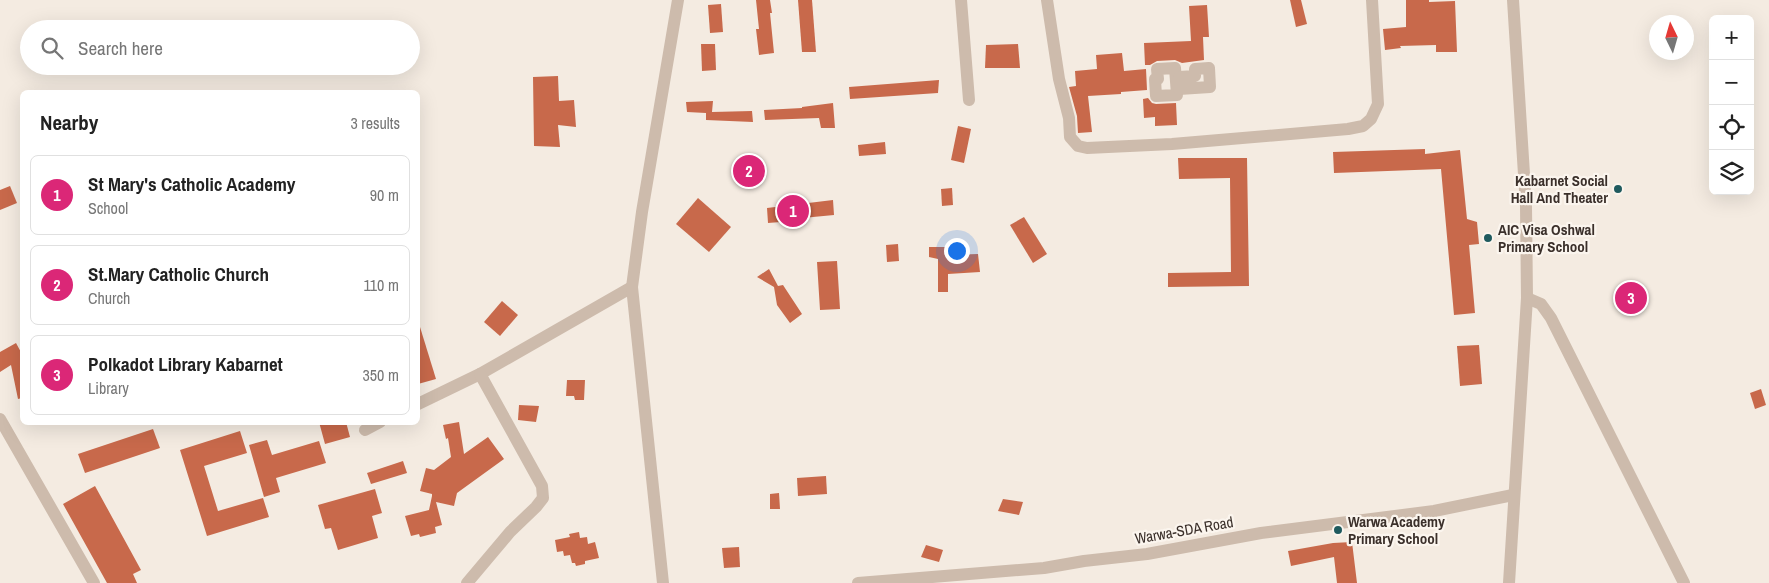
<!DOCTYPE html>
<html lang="en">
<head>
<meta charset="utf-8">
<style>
  :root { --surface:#fff; --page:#f6f6f6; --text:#222; --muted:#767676; --line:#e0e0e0; --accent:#db2777 }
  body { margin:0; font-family:"Archivo Narrow",sans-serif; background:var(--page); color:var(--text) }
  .controls { position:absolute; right:15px; top:15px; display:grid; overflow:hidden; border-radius:8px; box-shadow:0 5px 20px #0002 }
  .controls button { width:45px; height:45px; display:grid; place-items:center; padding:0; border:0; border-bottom:1px solid var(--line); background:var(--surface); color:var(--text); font:25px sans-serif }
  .compass { position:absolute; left:1649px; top:15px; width:45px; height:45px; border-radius:50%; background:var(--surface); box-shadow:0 5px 20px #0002; rotate:355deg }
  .you { position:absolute; left:956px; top:250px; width:18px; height:18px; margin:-12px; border:4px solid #fff; border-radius:50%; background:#1a73e8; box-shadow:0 0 0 8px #1a73e833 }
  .badge { display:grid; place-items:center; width:32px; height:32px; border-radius:50%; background:var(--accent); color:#fff; font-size:16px; font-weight:700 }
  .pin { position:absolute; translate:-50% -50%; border:2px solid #fff; box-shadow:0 1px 5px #0006 }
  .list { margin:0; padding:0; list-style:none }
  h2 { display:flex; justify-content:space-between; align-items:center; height:65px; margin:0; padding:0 20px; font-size:21px }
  h2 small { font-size:16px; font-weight:400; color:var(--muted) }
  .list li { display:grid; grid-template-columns:32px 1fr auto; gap:15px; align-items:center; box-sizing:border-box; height:80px; margin:0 10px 10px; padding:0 10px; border:1px solid var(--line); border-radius:8px }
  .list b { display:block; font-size:19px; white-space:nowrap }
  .list p { margin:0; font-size:16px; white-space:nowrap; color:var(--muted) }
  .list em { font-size:16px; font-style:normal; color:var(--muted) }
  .icon { flex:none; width:28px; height:28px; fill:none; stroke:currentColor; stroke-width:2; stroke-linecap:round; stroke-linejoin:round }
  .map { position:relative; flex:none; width:1769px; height:583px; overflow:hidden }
  .search { position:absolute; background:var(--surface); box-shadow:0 5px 20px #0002; left:20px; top:20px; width:400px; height:55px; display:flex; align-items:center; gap:12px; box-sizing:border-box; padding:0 18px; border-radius:28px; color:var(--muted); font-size:19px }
  .panel { position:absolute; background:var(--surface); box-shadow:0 5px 20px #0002; left:20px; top:90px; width:400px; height:335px; border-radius:8px }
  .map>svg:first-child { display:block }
  .building { fill:#c8694b }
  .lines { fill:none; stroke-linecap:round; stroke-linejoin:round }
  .street { stroke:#cdbbac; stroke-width:12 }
  .poi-dot { fill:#1f5a5e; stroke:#fbf5ee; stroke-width:2 }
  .labels { text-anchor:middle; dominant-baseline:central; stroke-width:4.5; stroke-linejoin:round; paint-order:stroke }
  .poi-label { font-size:15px; font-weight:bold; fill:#3b302b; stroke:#fbf5ee; text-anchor:start }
  .street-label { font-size:15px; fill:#3b302b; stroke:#fbf5ee }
</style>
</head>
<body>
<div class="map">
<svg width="1769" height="583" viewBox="0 0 1769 583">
  <rect width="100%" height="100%" fill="#f4ebe1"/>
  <!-- building -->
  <g class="building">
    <polygon points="756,0 770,0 772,13 770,13 774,53 759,55 756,29 759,29"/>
    <polygon points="798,0 812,0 816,52 802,52"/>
    <polygon points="1290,0 1301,0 1307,24 1296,27"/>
    <polygon points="1406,0 1429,0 1429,2 1455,1 1457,52 1436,52 1436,45 1400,46 1401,48 1385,50 1383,29 1406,27"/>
    <polygon points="721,4 723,32 710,33 708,5"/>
    <polygon points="1207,5 1209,37 1203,37 1204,60 1182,63 1175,60 1157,61 1150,65 1145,65 1144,43 1191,41 1189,6"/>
    <polygon points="701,44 715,44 716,70 702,71"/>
    <polygon points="1018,44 1020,68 985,68 986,45"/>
    <polygon points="1122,53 1124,71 1146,69 1147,90 1121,92 1121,94 1088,96 1092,132 1078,133 1077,116 1069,87 1076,86 1075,71 1097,69 1096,55"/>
    <polygon points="558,76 559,101 574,100 576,127 558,125 560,147 534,146 533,77"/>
    <polygon points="939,80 938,93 850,99 849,87"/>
    <polygon points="1148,98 1152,103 1156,104 1176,103 1177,125 1155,126 1155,117 1144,118 1143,99"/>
    <polygon points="713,101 712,112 752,111 753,122 706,120 706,113 687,112 686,102"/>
    <polygon points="833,103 835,128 821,128 819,118 765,120 764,110 802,108 802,107"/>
    <polygon points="958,126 971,129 964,163 951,160"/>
    <polygon points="885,142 886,154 859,156 858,145"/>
    <polygon points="1425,149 1425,154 1460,150 1467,219 1477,222 1479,244 1469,245 1475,313 1454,315 1441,169 1334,173 1333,152"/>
    <polygon points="1178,158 1247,158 1249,286 1168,287 1168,273 1231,272 1230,178 1179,179"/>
    <polygon points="10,186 17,203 0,210 0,190"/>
    <polygon points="952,188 953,205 942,206 941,189"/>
    <polygon points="698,198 731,227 709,252 676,224"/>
    <polygon points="833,200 834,215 792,219 793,221 768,223 767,208"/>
    <polygon points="1024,217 1047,254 1033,263 1010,225"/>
    <polygon points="898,244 899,261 887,262 886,245"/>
    <polygon points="929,247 948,247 948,255 978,254 980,272 948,274 948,292 938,292 938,259 929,257"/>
    <polygon points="837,261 840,309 820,310 817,262"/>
    <polygon points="769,269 778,286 783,285 802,314 790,323 777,305 774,287 757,277"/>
    <polygon points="502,301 518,315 500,336 484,322"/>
    <polygon points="418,327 420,327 436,379 418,384"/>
    <polygon points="16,343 22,354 22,398 18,399 11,365 0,372 0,352"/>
    <polygon points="1479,345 1482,384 1460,386 1457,346"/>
    <polygon points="567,380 585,380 584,400 575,400 574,396 566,396"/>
    <polygon points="1761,389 1766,405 1755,409 1750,393"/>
    <polygon points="519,405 539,406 536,422 518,420"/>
    <polygon points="319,422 346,422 350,437 325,444"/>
    <polygon points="459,422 464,454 488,437 504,459 457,493 454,506 436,502 442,525 435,527 436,533 420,537 419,534 411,536 405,516 429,510 432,496 432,494 420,491 426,468 434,470 451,457 448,438 446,439 443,425"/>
    <polygon points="153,429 160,448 85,473 78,454"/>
    <polygon points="240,431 247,453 204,466 218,511 263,498 269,517 207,536 180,450"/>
    <polygon points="267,440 272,455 319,441 326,463 276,478 280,492 264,497 249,445"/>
    <polygon points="403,461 407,473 371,484 367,473"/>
    <polygon points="826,476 827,494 798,496 797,478"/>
    <polygon points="95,486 141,570 133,574 137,583 107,583 63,504"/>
    <polygon points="375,489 382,513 372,516 378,538 338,550 331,528 325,529 318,505"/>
    <polygon points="779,493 780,509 770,509 770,494"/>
    <polygon points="1003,499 1023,502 1019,515 998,511"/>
    <polygon points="579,532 580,538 587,537 588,544 595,542 599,558 585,561 585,564 576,566 575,563 572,563 570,555 564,556 563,551 557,552 555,540 570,537 569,534"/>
    <polygon points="1352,542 1357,583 1337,583 1334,557 1291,566 1288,551 1333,543"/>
    <polygon points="926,545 943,550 939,562 921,557"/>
    <polygon points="739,547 740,567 724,568 722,548"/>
  </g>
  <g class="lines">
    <!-- street -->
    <g class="street">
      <polyline points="961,0 969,100"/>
      <polyline points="1047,0 1059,79 1069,118 1070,137 1078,146 1087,148 1172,144 1348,129 1363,126 1371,119 1378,104 1372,0"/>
      <polygon points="1175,68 1177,95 1156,96 1155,79 1158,79 1157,69"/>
      <polygon points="1209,68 1210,87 1179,89 1179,77 1195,76 1195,69"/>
      <polyline points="1527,298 1541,304 1551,318 1684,583"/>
      <polyline points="418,404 480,374 632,287"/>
      <polyline points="0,419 94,583"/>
      <polyline points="365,430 380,422"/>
      <polyline points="467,583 510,532 536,507 543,498 542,486 480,374"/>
      <polyline points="663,583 632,287 642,212 678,0"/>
      <polyline points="858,583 1044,568 1084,561 1147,554 1261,533 1434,511 1513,495"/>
      <polyline points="1509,583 1527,298 1526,206 1513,0"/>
    </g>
  </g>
  <!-- markers -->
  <g class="poi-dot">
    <circle cx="1618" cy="189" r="5"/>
    <circle cx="1488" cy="238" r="5"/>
    <circle cx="1338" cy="530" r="5"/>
  </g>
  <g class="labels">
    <!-- poi labels -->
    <g class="poi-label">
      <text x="1608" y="180" text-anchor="end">Kabarnet Social<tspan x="1608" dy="17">Hall And Theater</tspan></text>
      <text x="1498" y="229">AIC Visa Oshwal<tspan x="1498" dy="17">Primary School</tspan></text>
      <text x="1348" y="521">Warwa Academy<tspan x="1348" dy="17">Primary School</tspan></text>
    </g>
    <!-- street labels -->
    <g class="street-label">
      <text transform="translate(1184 530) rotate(-10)">Warwa-SDA Road</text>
    </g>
  </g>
</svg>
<div class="controls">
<button>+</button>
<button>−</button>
<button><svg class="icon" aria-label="locate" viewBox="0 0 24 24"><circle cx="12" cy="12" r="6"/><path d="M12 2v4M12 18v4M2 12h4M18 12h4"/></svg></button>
<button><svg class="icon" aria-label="layers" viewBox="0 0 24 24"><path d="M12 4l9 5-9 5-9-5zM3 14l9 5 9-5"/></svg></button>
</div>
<svg class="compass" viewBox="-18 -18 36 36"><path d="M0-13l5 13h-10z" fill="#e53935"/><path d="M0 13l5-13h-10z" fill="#767676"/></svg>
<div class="you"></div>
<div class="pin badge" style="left:793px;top:211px">1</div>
<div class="pin badge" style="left:749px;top:171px">2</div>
<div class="pin badge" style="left:1631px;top:298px">3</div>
<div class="search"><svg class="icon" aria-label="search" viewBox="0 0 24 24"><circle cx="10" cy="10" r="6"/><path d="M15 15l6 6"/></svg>Search here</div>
<section class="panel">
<h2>Nearby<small>3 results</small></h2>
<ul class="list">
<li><span class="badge">1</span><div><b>St Mary's Catholic Academy</b><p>School</p></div><em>90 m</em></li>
<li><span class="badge">2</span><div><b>St.Mary Catholic Church</b><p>Church</p></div><em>110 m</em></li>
<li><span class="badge">3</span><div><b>Polkadot Library Kabarnet</b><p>Library</p></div><em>350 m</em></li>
</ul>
</section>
</div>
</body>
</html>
